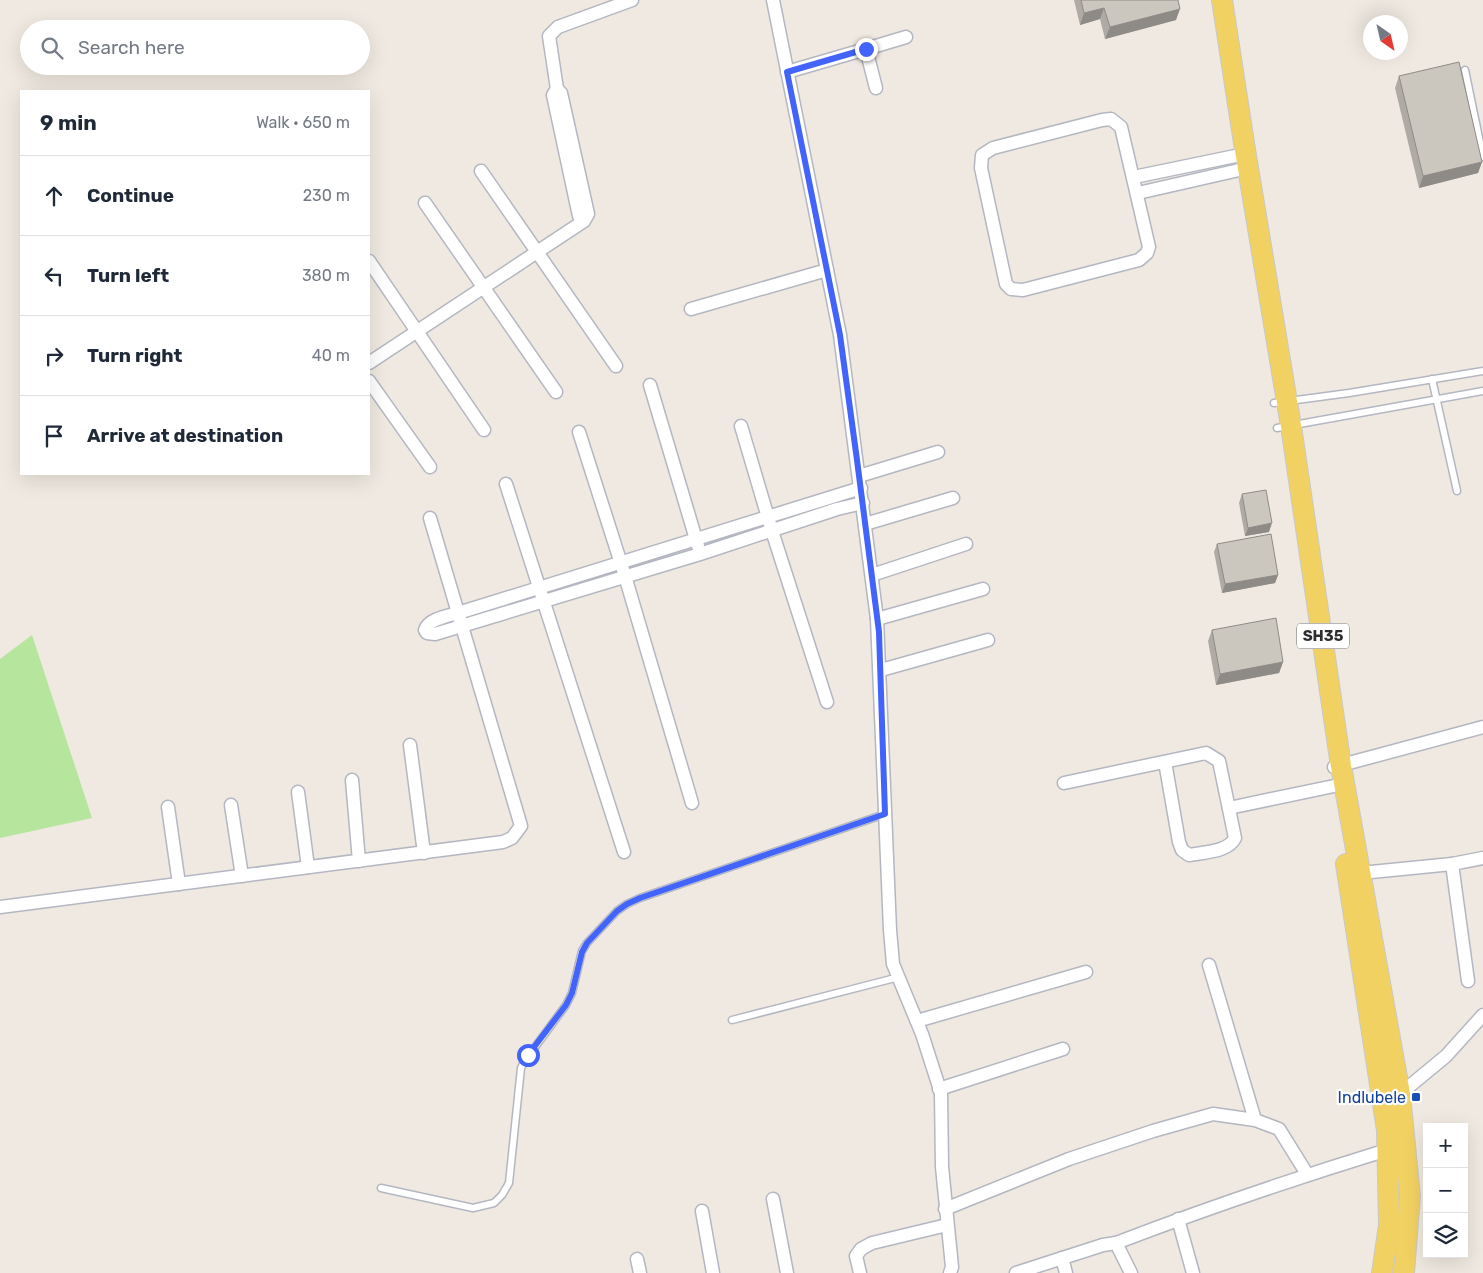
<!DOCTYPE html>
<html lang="en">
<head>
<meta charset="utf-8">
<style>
  :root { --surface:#fff; --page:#f6f6f7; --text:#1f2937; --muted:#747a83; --line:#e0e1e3 }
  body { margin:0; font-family:Rubik,sans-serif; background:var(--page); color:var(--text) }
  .controls { position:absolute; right:15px; bottom:15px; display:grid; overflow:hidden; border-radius:0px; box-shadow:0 5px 20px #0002 }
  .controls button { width:45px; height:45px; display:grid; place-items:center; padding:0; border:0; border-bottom:1px solid var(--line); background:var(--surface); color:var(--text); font:25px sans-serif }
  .compass { position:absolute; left:1363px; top:15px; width:45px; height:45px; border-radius:50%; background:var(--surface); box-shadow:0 5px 20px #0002; rotate:146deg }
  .stop { position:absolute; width:15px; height:15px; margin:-11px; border:4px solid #4264fb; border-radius:50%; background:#fff }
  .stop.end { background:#4264fb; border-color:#fff; box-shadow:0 1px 5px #0008 }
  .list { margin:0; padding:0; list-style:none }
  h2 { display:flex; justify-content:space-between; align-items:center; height:65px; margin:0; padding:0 20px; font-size:21px }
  h2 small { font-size:16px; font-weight:400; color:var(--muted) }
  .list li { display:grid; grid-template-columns:32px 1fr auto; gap:15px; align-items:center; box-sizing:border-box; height:80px; padding:0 20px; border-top:1px solid var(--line) }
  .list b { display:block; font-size:19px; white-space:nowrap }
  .list em { font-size:16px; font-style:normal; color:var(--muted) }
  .icon { flex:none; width:28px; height:28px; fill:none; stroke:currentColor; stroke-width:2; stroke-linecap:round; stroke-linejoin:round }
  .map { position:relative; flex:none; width:1483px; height:1273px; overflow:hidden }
  .search { position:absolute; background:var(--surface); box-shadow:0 5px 20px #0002; left:20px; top:20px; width:350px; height:55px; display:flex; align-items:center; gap:12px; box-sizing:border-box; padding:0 18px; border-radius:28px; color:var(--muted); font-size:19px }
  .panel { position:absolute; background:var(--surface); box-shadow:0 5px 20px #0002; left:20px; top:90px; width:350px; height:385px; border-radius:0px }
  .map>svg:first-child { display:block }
  .green { fill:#b6e59e }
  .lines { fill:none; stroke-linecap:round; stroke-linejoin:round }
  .lane-casing { stroke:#b4b7c1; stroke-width:9 }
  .street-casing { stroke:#b4b7c1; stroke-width:15 }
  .primary-casing { stroke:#c9c9c9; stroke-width:22 }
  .lane { stroke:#fff; stroke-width:6 }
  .street { stroke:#fff; stroke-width:12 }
  .primary { stroke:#f2d163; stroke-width:20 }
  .wall { fill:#afaba4 }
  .shaded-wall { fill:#8e8b86 }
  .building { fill:#cbc7bf; stroke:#8e8b86 }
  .route { stroke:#4264fb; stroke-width:6 }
  .transit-dot { fill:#1a4fb4; stroke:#fff; stroke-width:2 }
  .labels { text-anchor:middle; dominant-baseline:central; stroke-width:4.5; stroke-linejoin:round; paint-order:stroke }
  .shield { fill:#fff; stroke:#6d6d6d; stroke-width:1 }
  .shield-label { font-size:15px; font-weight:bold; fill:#2e2e2e }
  .transit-label { font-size:16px; fill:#164399; stroke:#fff; text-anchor:end }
</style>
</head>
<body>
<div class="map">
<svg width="1483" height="1273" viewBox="0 0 1483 1273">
  <rect width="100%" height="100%" fill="#efe9e1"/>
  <!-- green -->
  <polygon class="green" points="32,635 92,818 0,838 0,659"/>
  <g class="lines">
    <!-- lane casing -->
    <g class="lane-casing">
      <g id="lane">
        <polyline points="1465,70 1483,157"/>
        <polyline points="1432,379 1457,491"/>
        <polyline points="1274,403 1349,393 1483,371"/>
        <polyline points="1277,428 1483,391"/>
        <polyline points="732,1020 899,977"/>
        <polyline points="381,1188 473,1208 494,1203 502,1195 509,1183 521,1068 524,1062 566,1005 572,993 582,951 587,943 617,911 627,904 640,898 885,814"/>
      </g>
    </g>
    <!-- street casing -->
    <g class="street-casing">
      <g id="street">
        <polyline points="773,0 840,335 877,619 890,930 893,964 922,1034 941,1093 942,1167 952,1267 950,1273"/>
        <polyline points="866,49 906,37"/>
        <polyline points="787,72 866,49 876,88"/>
        <polyline points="557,89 549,36 558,27 632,0"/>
        <polygon points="1111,119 1121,127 1149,247 1147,253 1139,260 1023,290 1011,289 1006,284 981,168 982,155 993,148 1102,120"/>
        <polyline points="481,171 616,366"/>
        <polyline points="1134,177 1245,154"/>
        <polyline points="1138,193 1239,170"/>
        <polyline points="425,203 556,392"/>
        <polyline points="369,261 484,430"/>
        <polyline points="691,309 827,270"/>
        <polyline points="369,363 584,221 588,214 561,93 557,89 553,95 579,216 584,221"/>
        <polyline points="369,381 430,467"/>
        <polyline points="650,385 698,546"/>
        <polyline points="741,426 772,531 827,702"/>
        <polyline points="579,432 625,576 692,803"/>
        <polyline points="859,476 938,452"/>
        <polyline points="506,484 624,852"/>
        <path d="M 861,488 L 458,613 C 447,616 428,619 425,630 L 427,633 L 435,634 L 700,554 L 837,509 L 863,503"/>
        <polyline points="865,524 953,498"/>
        <polyline points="872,575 966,544"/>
        <polyline points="877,619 983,589"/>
        <polyline points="881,670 988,640"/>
        <polyline points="410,745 424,853"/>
        <polyline points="1334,767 1483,727"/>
        <polyline points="352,780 359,861"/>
        <path d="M 1064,783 L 1206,753 L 1219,761 L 1235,838 C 1228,852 1205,852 1189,855 L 1182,850 L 1179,842 L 1165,762"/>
        <polyline points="298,792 308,867"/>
        <polyline points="231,805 242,876"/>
        <polyline points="168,807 179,884"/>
        <polyline points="1229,808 1334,786"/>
        <polyline points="1452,864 1468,981"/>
        <polyline points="1361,873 1452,864 1483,858"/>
        <polyline points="0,907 503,842 512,838 521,826 430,518"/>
        <polyline points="1209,965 1255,1120"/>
        <polyline points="917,1021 1086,972"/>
        <polyline points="939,1089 1063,1049"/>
        <polyline points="1400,1094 1446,1056 1483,1015"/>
        <polyline points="773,1199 787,1273"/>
        <polyline points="945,1209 1069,1159 1153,1131 1213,1114 1255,1120 1279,1129 1307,1174"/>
        <polyline points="702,1211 713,1273"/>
        <polyline points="1178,1219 1193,1273"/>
        <polyline points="1116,1243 1131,1273"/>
        <polyline points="1062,1258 1066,1273"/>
        <polyline points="637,1259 640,1273"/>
        <polyline points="860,1273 856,1256 861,1249 872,1243 947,1225"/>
        <path d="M 1016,1273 L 1103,1245 L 1116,1243 C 1205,1209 1296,1178 1387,1150"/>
      </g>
    </g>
    <!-- primary casing -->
    <g class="primary-casing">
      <g id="primary">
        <polyline points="1222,0 1246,156 1291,426 1341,766 1400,1094 1410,1196 1404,1273"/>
        <polyline points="1346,864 1387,1130 1389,1225 1382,1273"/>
      </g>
    </g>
    <!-- lane -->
    <use href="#lane" class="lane"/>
    <!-- street -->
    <use href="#street" class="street"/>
    <!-- primary -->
    <use href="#primary" class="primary"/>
  </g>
  <!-- wall -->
  <g class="wall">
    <polygon points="1074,0 1178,0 1176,20 1105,39 1100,19 1080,25"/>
    <polygon points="1399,76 1482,162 1478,173 1419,188 1395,88"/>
    <polygon points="1242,494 1269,532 1245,536 1239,503"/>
    <polygon points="1217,544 1278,575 1275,583 1222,593 1214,552"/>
    <polygon points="1212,630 1283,662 1279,673 1216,685 1208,641"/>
  </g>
  <!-- shaded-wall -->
  <g class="shaded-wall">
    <polygon points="1104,8 1100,19 1080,25 1084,13"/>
    <polygon points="1180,9 1176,20 1105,39 1110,27"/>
    <polygon points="1482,162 1478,173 1419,188 1423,176"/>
    <polygon points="1272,523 1269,532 1245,536 1248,528"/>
    <polygon points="1278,575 1275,583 1222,593 1225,584"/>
    <polygon points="1283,662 1279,673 1216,685 1220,674"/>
  </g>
  <!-- building -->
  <g class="building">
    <polygon points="1081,0 1178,0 1180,9 1110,27 1104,8 1084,13"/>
    <polygon points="1459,62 1482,162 1423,176 1399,76"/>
    <polygon points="1266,490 1272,523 1248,528 1242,494"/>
    <polygon points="1271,534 1278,575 1225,584 1217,544"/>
    <polygon points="1276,618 1283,662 1220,674 1212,630"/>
  </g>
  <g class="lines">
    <!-- route -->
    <polyline class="route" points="528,1055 566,1005 572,993 582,952 587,943 617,911 627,904 640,898 885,814 879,632 857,460 840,335 787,72 866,49"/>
  </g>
  <!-- markers -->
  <rect class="transit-dot" x="1411" y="1092" width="10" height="10" rx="2.5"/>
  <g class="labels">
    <!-- shield labels -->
    <rect class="shield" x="1297" y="623.5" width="52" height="25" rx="4"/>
    <g class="shield-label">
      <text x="1323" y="636">SH35</text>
    </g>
    <!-- transit labels -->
    <g class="transit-label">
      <text x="1406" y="1097">Indlubele</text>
    </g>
  </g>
</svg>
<div class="controls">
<button>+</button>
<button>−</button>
<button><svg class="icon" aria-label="layers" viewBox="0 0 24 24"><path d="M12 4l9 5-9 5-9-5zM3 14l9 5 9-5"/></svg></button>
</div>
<svg class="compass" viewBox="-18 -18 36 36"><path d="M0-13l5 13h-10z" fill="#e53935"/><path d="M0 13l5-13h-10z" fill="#747a83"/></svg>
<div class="stop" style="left:528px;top:1055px"></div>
<div class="stop end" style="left:866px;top:49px"></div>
<div class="search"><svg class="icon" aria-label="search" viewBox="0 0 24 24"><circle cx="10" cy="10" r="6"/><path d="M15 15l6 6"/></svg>Search here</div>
<section class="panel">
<h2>9 min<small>Walk · 650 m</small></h2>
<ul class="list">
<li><svg class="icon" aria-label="ahead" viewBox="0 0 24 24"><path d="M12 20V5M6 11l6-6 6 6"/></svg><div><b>Continue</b></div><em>230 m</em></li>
<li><svg class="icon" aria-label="left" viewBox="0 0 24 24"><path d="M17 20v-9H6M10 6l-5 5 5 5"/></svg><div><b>Turn left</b></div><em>380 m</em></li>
<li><svg class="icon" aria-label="right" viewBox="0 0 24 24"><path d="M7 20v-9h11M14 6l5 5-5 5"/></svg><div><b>Turn right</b></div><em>40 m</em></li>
<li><svg class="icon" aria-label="arrive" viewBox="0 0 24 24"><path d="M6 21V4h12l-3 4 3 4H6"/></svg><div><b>Arrive at destination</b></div></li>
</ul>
</section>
</div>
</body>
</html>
